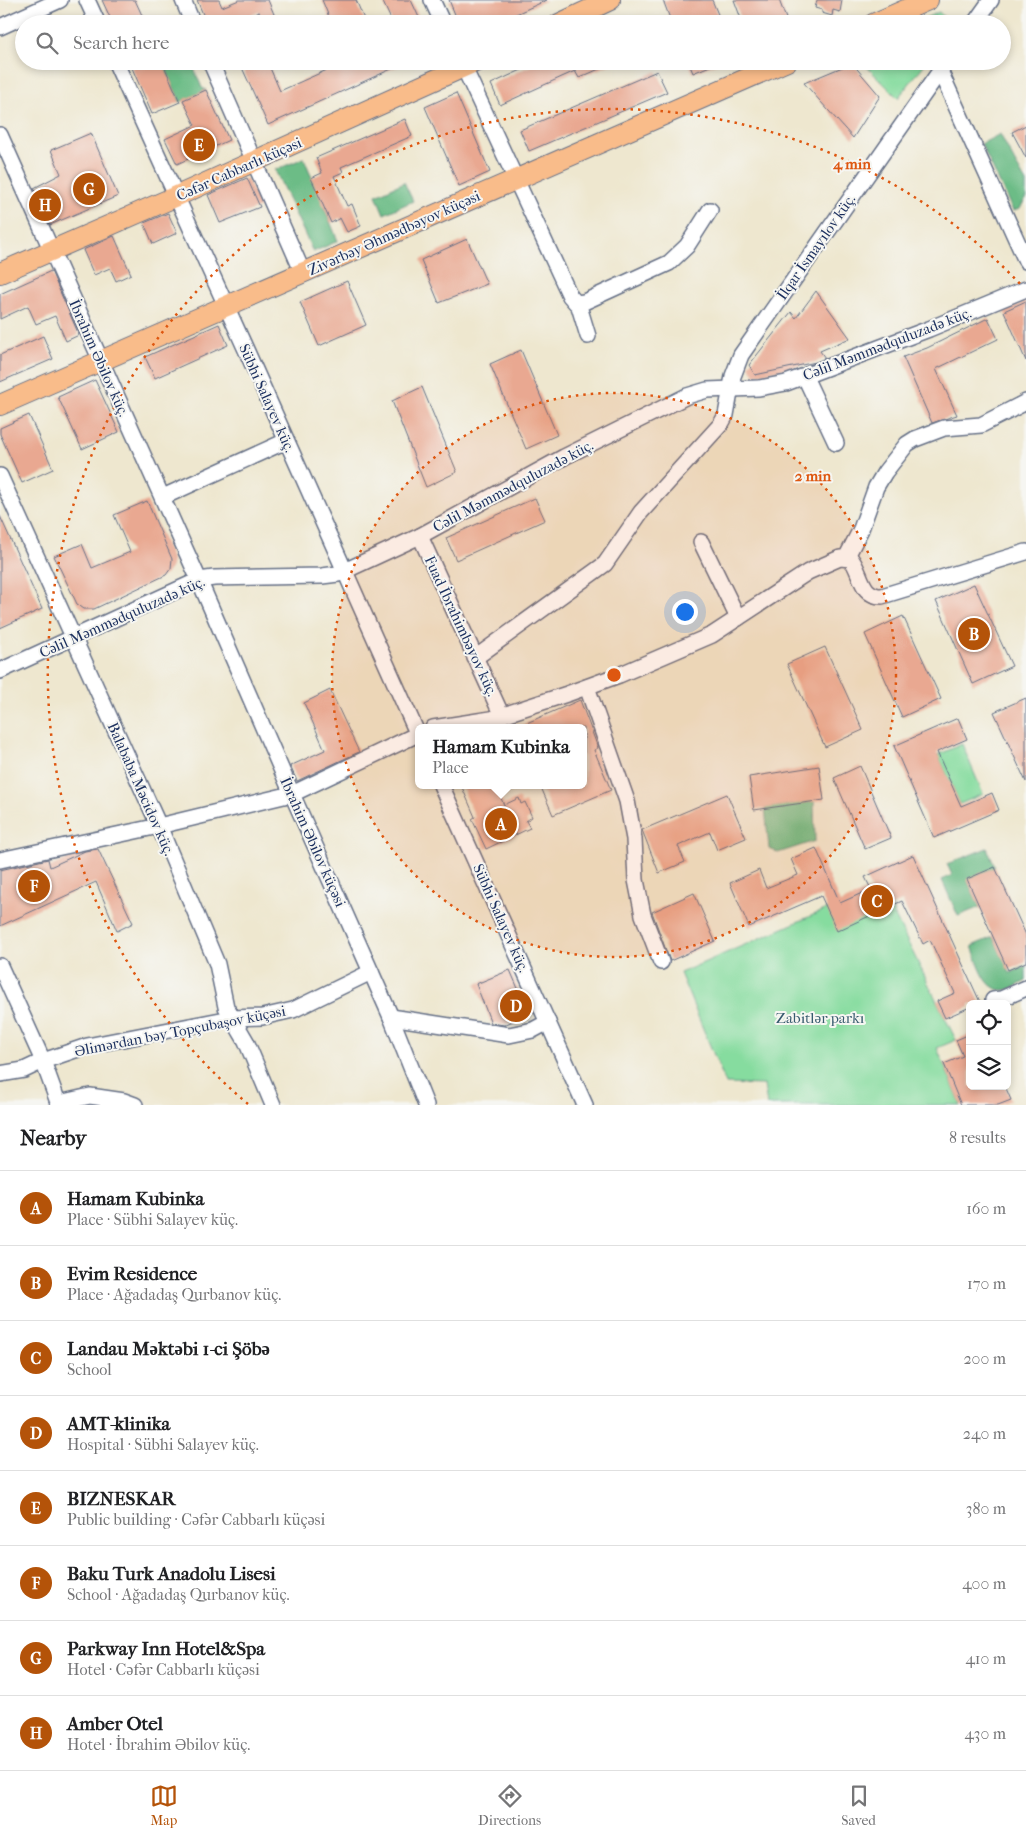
<!DOCTYPE html>
<html lang="en">
<head>
<meta charset="utf-8">
<style>
  :root { --surface:#fff; --page:#f2f2f2; --text:#202124; --muted:#757577; --line:#e0e0e0; --accent:#b45309 }
  body { margin:0; font-family:"IM FELL French Canon",serif; background:var(--page); color:var(--text) }
  .controls { position:absolute; right:15px; bottom:15px; display:grid; overflow:hidden; border-radius:8px; box-shadow:0 2px 8px #0003 }
  .controls button { width:45px; height:45px; display:grid; place-items:center; padding:0; border:0; border-bottom:1px solid var(--line); background:var(--surface); color:var(--text); font:25px sans-serif }
  .you { position:absolute; left:684px; top:611px; width:18px; height:18px; margin:-12px; border:4px solid #fff; border-radius:50%; background:#1a73e8; box-shadow:0 0 0 8px #1a73e833 }
  .badge { display:grid; place-items:center; width:32px; height:32px; border-radius:50%; background:var(--accent); color:#fff; font-size:16px; font-weight:700 }
  .pin { position:absolute; translate:-50% -50%; border:2px solid #fff; box-shadow:0 1px 5px #0006 }
  .popup { position:absolute; left:415px; top:724px; width:172px; height:65px; box-sizing:border-box; display:grid; place-content:center; border-radius:8px; background:var(--surface); filter:drop-shadow(0 1px 4px #0005); font-size:16px; white-space:nowrap; color:var(--muted) }
  .popup b { font-size:19px; color:var(--text) }
  .popup::after { content:''; position:absolute; left:50%; top:100%; margin-left:-10px; border:10px solid transparent; border-top-color:var(--surface) }
  .list { margin:0; padding:0; list-style:none }
  h2 { display:flex; justify-content:space-between; align-items:center; height:65px; margin:0; padding:0 20px; font-size:21px }
  h2 small { font-size:16px; font-weight:400; color:var(--muted) }
  .list li { display:grid; grid-template-columns:32px 1fr auto; gap:15px; align-items:center; box-sizing:border-box; height:75px; padding:0 20px; border-top:1px solid var(--line) }
  .list b { display:block; font-size:19px; white-space:nowrap }
  .list p { margin:0; font-size:16px; white-space:nowrap; color:var(--muted) }
  .list em { font-size:16px; font-style:normal; color:var(--muted) }
  .icon { flex:none; width:28px; height:28px; fill:none; stroke:currentColor; stroke-width:2; stroke-linecap:round; stroke-linejoin:round }
  .map { position:relative; flex:none; width:1026px; height:1105px; overflow:hidden }
  .search { position:absolute; background:var(--surface); box-shadow:0 2px 8px #0003; left:15px; right:15px; top:15px; height:55px; display:flex; align-items:center; gap:12px; box-sizing:border-box; padding:0 18px; border-radius:28px; color:var(--muted); font-size:19px }
  .sheet { height:665px; background:var(--surface) }
  nav { display:flex; justify-content:space-around; align-items:center; box-sizing:border-box; height:70px; border-top:1px solid var(--line); background:var(--surface); font-size:14px; color:var(--muted) }
  nav a { display:grid; justify-items:center; gap:2px }
  nav .on { color:var(--accent) }
  .map>svg:first-child { display:block }
  .green { fill:#86dc9f; stroke:#50867e }
  .forest { fill:#6cbc86; stroke:#447672 }
  .building { fill:#e9a891 }
  .lines { fill:none; stroke-linecap:round; stroke-linejoin:round }
  .minor-casing { stroke:#656f86; stroke-width:18 }
  .major-casing { stroke:#656f86; stroke-width:22 }
  .minor { stroke:#fff; stroke-width:15 }
  .major { stroke:#f9bc8a; stroke-width:20 }
  .ring { fill:none; stroke:#de5710; stroke-width:2.5; stroke-dasharray:2.5 5 }
  .labels { text-anchor:middle; dominant-baseline:central; stroke-width:4; stroke-linejoin:round; paint-order:stroke }
  .street-label { font-size:15px; fill:#1b2f5e; stroke:#f6f6f2 }
  .park-label { font-size:15px; fill:#365a6e; stroke:#f6f6f2 }
  .centre { fill:#de5710; stroke:#f6f6f2; stroke-width:2.5 }
  .ring-label { font-size:15px; text-anchor:middle; font-weight:bold; fill:#de5710; stroke:#f6f6f2; stroke-width:4; stroke-linejoin:round; paint-order:stroke }
</style>
</head>
<body>
<div class="map">
<svg width="1026" height="1105" viewBox="0 0 1026 1105">
  <rect width="100%" height="100%" fill="#f6f6f2"/>
  <filter id="ink" filterUnits="userSpaceOnUse"><feTurbulence type="fractalNoise" baseFrequency=".02" numOctaves="2"/><feDisplacementMap in="SourceGraphic" scale="10" xChannelSelector="R" yChannelSelector="G"/><feConvolveMatrix kernelMatrix="1 2 1 2 8 2 1 2 1" color-interpolation-filters="sRGB"/></filter>
  <filter id="wash" filterUnits="userSpaceOnUse"><feTurbulence type="fractalNoise" baseFrequency=".0096" numOctaves="4" result="noise"/><feDisplacementMap in="SourceGraphic" scale="20" xChannelSelector="R" yChannelSelector="G"/><feGaussianBlur stdDeviation="1.12" result="paint"/><feColorMatrix in="noise" values="0 0 0 0 0 0 0 0 0 0 0 0 0 0 0 0 0 1.4 0 .05"/><feComposite in="paint" operator="in"/></filter>
  <g filter="url(#wash)">
    <rect width="100%" height="100%" fill="#eee7cf"/>
    <!-- green -->
    <g class="green">
      <polygon points="939,12 951,24 912,24"/>
      <polygon points="861,61 927,61 898,98"/>
      <polygon points="962,744 983,794 960,804 938,755"/>
      <polygon points="890,906 956,1040 937,1048 961,1105 767,1105 764,1085 726,1084 680,973 827,909"/>
    </g>
    <!-- forest -->
    <g class="forest">
      <polygon points="162,61 191,61 202,88 206,90 180,102"/>
      <polygon points="1000,134 1026,183 1026,197 1020,209 1013,211 981,144"/>
      <polygon points="304,158 338,241 313,252 275,170"/>
      <polygon points="404,182 413,201 384,214 376,195"/>
      <polygon points="814,801 815,841 778,853 769,848 765,808"/>
      <polygon points="987,848 995,867 967,880 980,907 958,916 942,880 952,875 947,864"/>
      <path d="M 993,937 L 1010,973 L 1026,966 L 1026,981 C 1020,984 1011,990 1005,990 C 984,992 978,961 972,946 Z"/>
    </g>
    <g id="blocks">
      <!-- building -->
      <g class="building">
        <polygon points="102,0 135,0 146,24 113,24"/>
        <polygon points="197,0 219,0 222,7 239,0 268,0 276,19 264,24 259,12 239,20 240,24 207,24"/>
        <polygon points="322,0 356,0 366,24 332,24"/>
        <polygon points="382,0 411,0 422,24 393,24"/>
        <polygon points="449,0 547,0 494,24 459,24"/>
        <polygon points="663,0 712,0 722,24 672,24"/>
        <polygon points="734,0 779,0 788,24 743,24"/>
        <polygon points="817,0 842,0 840,12 833,10 832,16 822,13 822,10 815,8"/>
        <polygon points="129,61 162,61 180,102 152,114"/>
        <polygon points="239,61 267,61 280,91 347,61 409,61 268,125"/>
        <polygon points="541,61 617,61 579,78 575,71 500,105 491,84"/>
        <polygon points="688,61 722,61 693,73"/>
        <polygon points="852,63 880,96 853,138 804,83"/>
        <polygon points="657,71 667,92 529,151 520,130"/>
        <polygon points="206,90 229,140 177,164 165,139 195,125 183,100"/>
        <polygon points="456,93 490,172 459,186 425,107"/>
        <polygon points="405,119 412,136 341,167 343,172 334,176 347,206 352,204 361,226 347,232 340,218 331,223 311,178 322,173 316,158"/>
        <polygon points="1026,125 1026,158 1012,132"/>
        <polygon points="91,133 118,196 50,225 34,188 61,174 51,150"/>
        <polygon points="247,178 260,207 220,223 208,195"/>
        <polygon points="168,213 177,233 153,244 144,223"/>
        <polygon points="114,236 131,274 116,281 110,268 94,275 83,250"/>
        <polygon points="467,239 487,284 439,303 421,260"/>
        <polygon points="51,271 79,335 66,341 55,316 36,324 28,306 0,319 0,294"/>
        <polygon points="347,281 366,325 319,346 300,302"/>
        <polygon points="816,291 850,338 820,351 825,358 816,362 755,375 749,365 791,312 796,318"/>
        <polygon points="1026,301 1026,361 1004,311"/>
        <polygon points="988,318 998,339 936,369 957,415 932,423 903,357 927,348"/>
        <polygon points="219,324 228,345 155,378 145,357"/>
        <polygon points="43,336 53,359 0,382 0,355"/>
        <polygon points="521,350 557,435 526,449 490,364"/>
        <polygon points="95,380 119,432 82,449 58,397"/>
        <polygon points="422,387 457,472 426,487 392,401"/>
        <polygon points="29,415 53,469 22,483 0,434 0,428"/>
        <polygon points="535,498 545,520 456,560 446,538"/>
        <polygon points="147,501 172,559 171,568 166,575 94,609 84,609 77,604 54,556 82,544 92,568 130,552 114,515"/>
        <polygon points="0,516 42,609 0,628"/>
        <polygon points="974,584 1012,666 973,684 936,601"/>
        <polygon points="903,616 941,699 902,717 865,634"/>
        <polygon points="825,647 863,730 825,747 787,664"/>
        <polygon points="330,690 359,752 297,781 290,766 325,750 304,703"/>
        <polygon points="1026,698 1026,782 994,712"/>
        <polygon points="580,700 598,748 594,750 611,790 553,815 540,785 584,785 584,728 515,728"/>
        <polygon points="958,718 967,739 937,752 961,806 992,793 999,810 934,838 894,746"/>
        <polygon points="819,766 824,800 754,810 749,777"/>
        <polygon points="860,766 891,838 865,849 834,778"/>
        <polygon points="461,785 495,785 504,805 519,798 521,804 525,802 532,817 526,821 530,828 486,849 472,819 475,817"/>
        <polygon points="727,794 746,838 717,850 710,832 678,846 685,862 659,873 642,830"/>
        <polygon points="816,848 840,903 871,889 865,877 913,855 980,1002 970,1004 970,1007 945,1018 937,1001 955,993 930,940 923,944 902,901 837,931 821,896 749,927 730,883 759,870 766,888 798,875 791,859"/>
        <polygon points="98,849 133,923 117,931 96,882 0,926 0,870 48,859 50,867 85,851"/>
        <polygon points="995,867 1026,935 1026,962 1008,970 967,879"/>
        <polygon points="694,893 715,941 670,961 652,912"/>
        <polygon points="510,970 529,1014 504,1025 491,1023 476,984"/>
        <polygon points="970,1034 970,1086 1005,1086 1011,1100 998,1105 961,1105 944,1064 963,1056 956,1040"/>
      </g>
    </g>
  </g>
  <g filter="url(#ink)">
    <use href="#blocks" fill-opacity="0" stroke="#656f86" stroke-width="1"/>
    <g class="lines">
      <!-- minor casing -->
      <g class="minor-casing">
        <g id="minor">
          <polyline points="87,0 98,24"/>
          <polyline points="183,0 193,24"/>
          <polyline points="432,0 443,24"/>
          <polyline points="974,24 991,0"/>
          <polyline points="0,27 60,0"/>
          <path d="M 115,61 C 217,285 319,510 418,735"/>
          <polyline points="210,61 303,273"/>
          <polyline points="461,61 570,296 576,303 584,302 669,263 687,246 710,210"/>
          <polyline points="940,71 1026,261"/>
          <polyline points="0,135 199,580 292,794 391,1017 426,1105"/>
          <polyline points="578,303 588,336"/>
          <polyline points="805,377 836,443"/>
          <polyline points="0,476 159,826 217,964 226,1007 246,1041 273,1105"/>
          <polyline points="163,497 286,441"/>
          <polyline points="420,536 502,716"/>
          <polyline points="701,542 738,618"/>
          <polyline points="846,558 861,529 876,487 885,472 907,444 915,439 944,428 981,425 1026,402"/>
          <polyline points="475,658 605,564 641,512 721,424 726,415 733,376 741,355 947,61"/>
          <polyline points="0,671 199,580 214,578 322,576 338,574 420,536 564,457 687,396 707,390 759,388 786,383 929,329 1026,289"/>
          <polyline points="587,687 627,801 634,839 636,880 643,915 661,962"/>
          <path d="M 433,728 L 491,719 L 567,694 L 619,675 L 712,635 L 808,572 L 840,558 L 851,559 C 862,573 860,596 882,596 L 1026,552"/>
          <polyline points="441,785 585,1105"/>
          <polyline points="0,860 159,826 292,794 418,734"/>
          <polyline points="0,966 43,1061 59,1105"/>
          <polyline points="993,1000 1001,999 1026,988"/>
          <polyline points="391,1017 509,1035 533,1030 548,1022"/>
          <polyline points="0,1074 24,1070 43,1061 87,1046 231,1018 262,1017 293,1010 371,972"/>
          <polyline points="59,1103 90,1096 124,1101 135,1105"/>
        </g>
      </g>
      <!-- major casing -->
      <g class="major-casing">
        <g id="major">
          <polyline points="559,24 610,0"/>
          <polyline points="873,24 928,0"/>
          <polyline points="0,273 177,196 477,61"/>
          <polyline points="0,405 787,61"/>
        </g>
      </g>
      <!-- minor -->
      <use href="#minor" class="minor"/>
      <!-- major -->
      <use href="#major" class="major"/>
    </g>
  </g>
  <!-- distance rings -->
  <circle cx="614" cy="675" r="282" fill="#de5710" fill-opacity=".12"/>
  <g class="ring">
    <circle cx="614" cy="675" r="282"/>
    <path d="M248 1104A564 564 0 1 1 1023 287"/>
  </g>
  <g class="labels">
    <!-- street labels -->
    <g class="street-label">
      <text transform="translate(239 169) rotate(-24)">Cəfər Cabbarlı küçəsi</text>
      <text transform="translate(394 233) rotate(-24)">Zivərbəy Əhmədbəyov küçəsi</text>
      <text transform="translate(816 247) rotate(-55)">İlqar İsmayılov küç.</text>
      <text transform="translate(887 344) rotate(-21)">Cəlil Məmmədquluzadə küç.</text>
      <text transform="translate(99 358) rotate(66)">İbrahim Əbilov küç.</text>
      <text transform="translate(267 398) rotate(66)">Sübhi Salayev küç.</text>
      <text transform="translate(513 486) rotate(-28)">Cəlil Məmmədquluzadə küç.</text>
      <text transform="translate(122 617) rotate(-24)">Cəlil Məmmədquluzadə küç.</text>
      <text transform="translate(461 626) rotate(65)">Fuad İbrahimbəyov küç.</text>
      <text transform="translate(141 789) rotate(66)">Balababa Məcidov küç.</text>
      <text transform="translate(313 842) rotate(66)">İbrahim Əbilov küçəsi</text>
      <text transform="translate(501 918) rotate(66)">Sübhi Salayev küç.</text>
      <text transform="translate(180 1031) rotate(-11)">Əlimərdan bəy Topçubaşov küçəsi</text>
    </g>
    <!-- park labels -->
    <g class="park-label">
      <text x="820" y="1018">Zabitlər parkı</text>
    </g>
  </g>
  <circle cx="614" cy="675" r="8" class="centre"/>
  <g class="ring-label">
    <text x="852" y="169">4 min</text>
    <text x="813" y="481">2 min</text>
  </g>
</svg>
<div class="controls">
<button><svg class="icon" aria-label="locate" viewBox="0 0 24 24"><circle cx="12" cy="12" r="6"/><path d="M12 2v4M12 18v4M2 12h4M18 12h4"/></svg></button>
<button><svg class="icon" aria-label="layers" viewBox="0 0 24 24"><path d="M12 4l9 5-9 5-9-5zM3 14l9 5 9-5"/></svg></button>
</div>
<div class="you"></div>
<div class="pin badge" style="left:501px;top:824px">A</div>
<div class="popup"><b>Hamam Kubinka</b>Place</div>
<div class="pin badge" style="left:974px;top:634px">B</div>
<div class="pin badge" style="left:877px;top:901px">C</div>
<div class="pin badge" style="left:516px;top:1006px">D</div>
<div class="pin badge" style="left:199px;top:145px">E</div>
<div class="pin badge" style="left:34px;top:886px">F</div>
<div class="pin badge" style="left:89px;top:189px">G</div>
<div class="pin badge" style="left:45px;top:205px">H</div>
<div class="search"><svg class="icon" aria-label="search" viewBox="0 0 24 24"><circle cx="10" cy="10" r="6"/><path d="M15 15l6 6"/></svg>Search here</div>
</div>
<section class="sheet">
<h2>Nearby<small>8 results</small></h2>
<ul class="list">
<li><span class="badge">A</span><div><b>Hamam Kubinka</b><p>Place · Sübhi Salayev küç.</p></div><em>160 m</em></li>
<li><span class="badge">B</span><div><b>Evim Residence</b><p>Place · Ağadadaş Qurbanov küç.</p></div><em>170 m</em></li>
<li><span class="badge">C</span><div><b>Landau Məktəbi 1-ci Şöbə</b><p>School</p></div><em>200 m</em></li>
<li><span class="badge">D</span><div><b>AMT-klinika</b><p>Hospital · Sübhi Salayev küç.</p></div><em>240 m</em></li>
<li><span class="badge">E</span><div><b>BIZNESKAR</b><p>Public building · Cəfər Cabbarlı küçəsi</p></div><em>380 m</em></li>
<li><span class="badge">F</span><div><b>Baku Turk Anadolu Lisesi</b><p>School · Ağadadaş Qurbanov küç.</p></div><em>400 m</em></li>
<li><span class="badge">G</span><div><b>Parkway Inn Hotel&amp;Spa</b><p>Hotel · Cəfər Cabbarlı küçəsi</p></div><em>410 m</em></li>
<li><span class="badge">H</span><div><b>Amber Otel</b><p>Hotel · İbrahim Əbilov küç.</p></div><em>430 m</em></li>
</ul>
</section>
<nav>
<a class="on"><svg class="icon" aria-label="map" viewBox="0 0 24 24"><path d="M3 6l6-2 6 2 6-2v14l-6 2-6-2-6 2zM9 4v14M15 6v14"/></svg>Map</a>
<a><svg class="icon" aria-label="directions" viewBox="0 0 24 24"><path d="M12 3l9 9-9 9-9-9zM9 14v-3h6M13 9l2 2-2 2"/></svg>Directions</a>
<a><svg class="icon" aria-label="saved" viewBox="0 0 24 24"><path d="M7 4h10v16l-5-4-5 4z"/></svg>Saved</a>
</nav>
</body>
</html>
